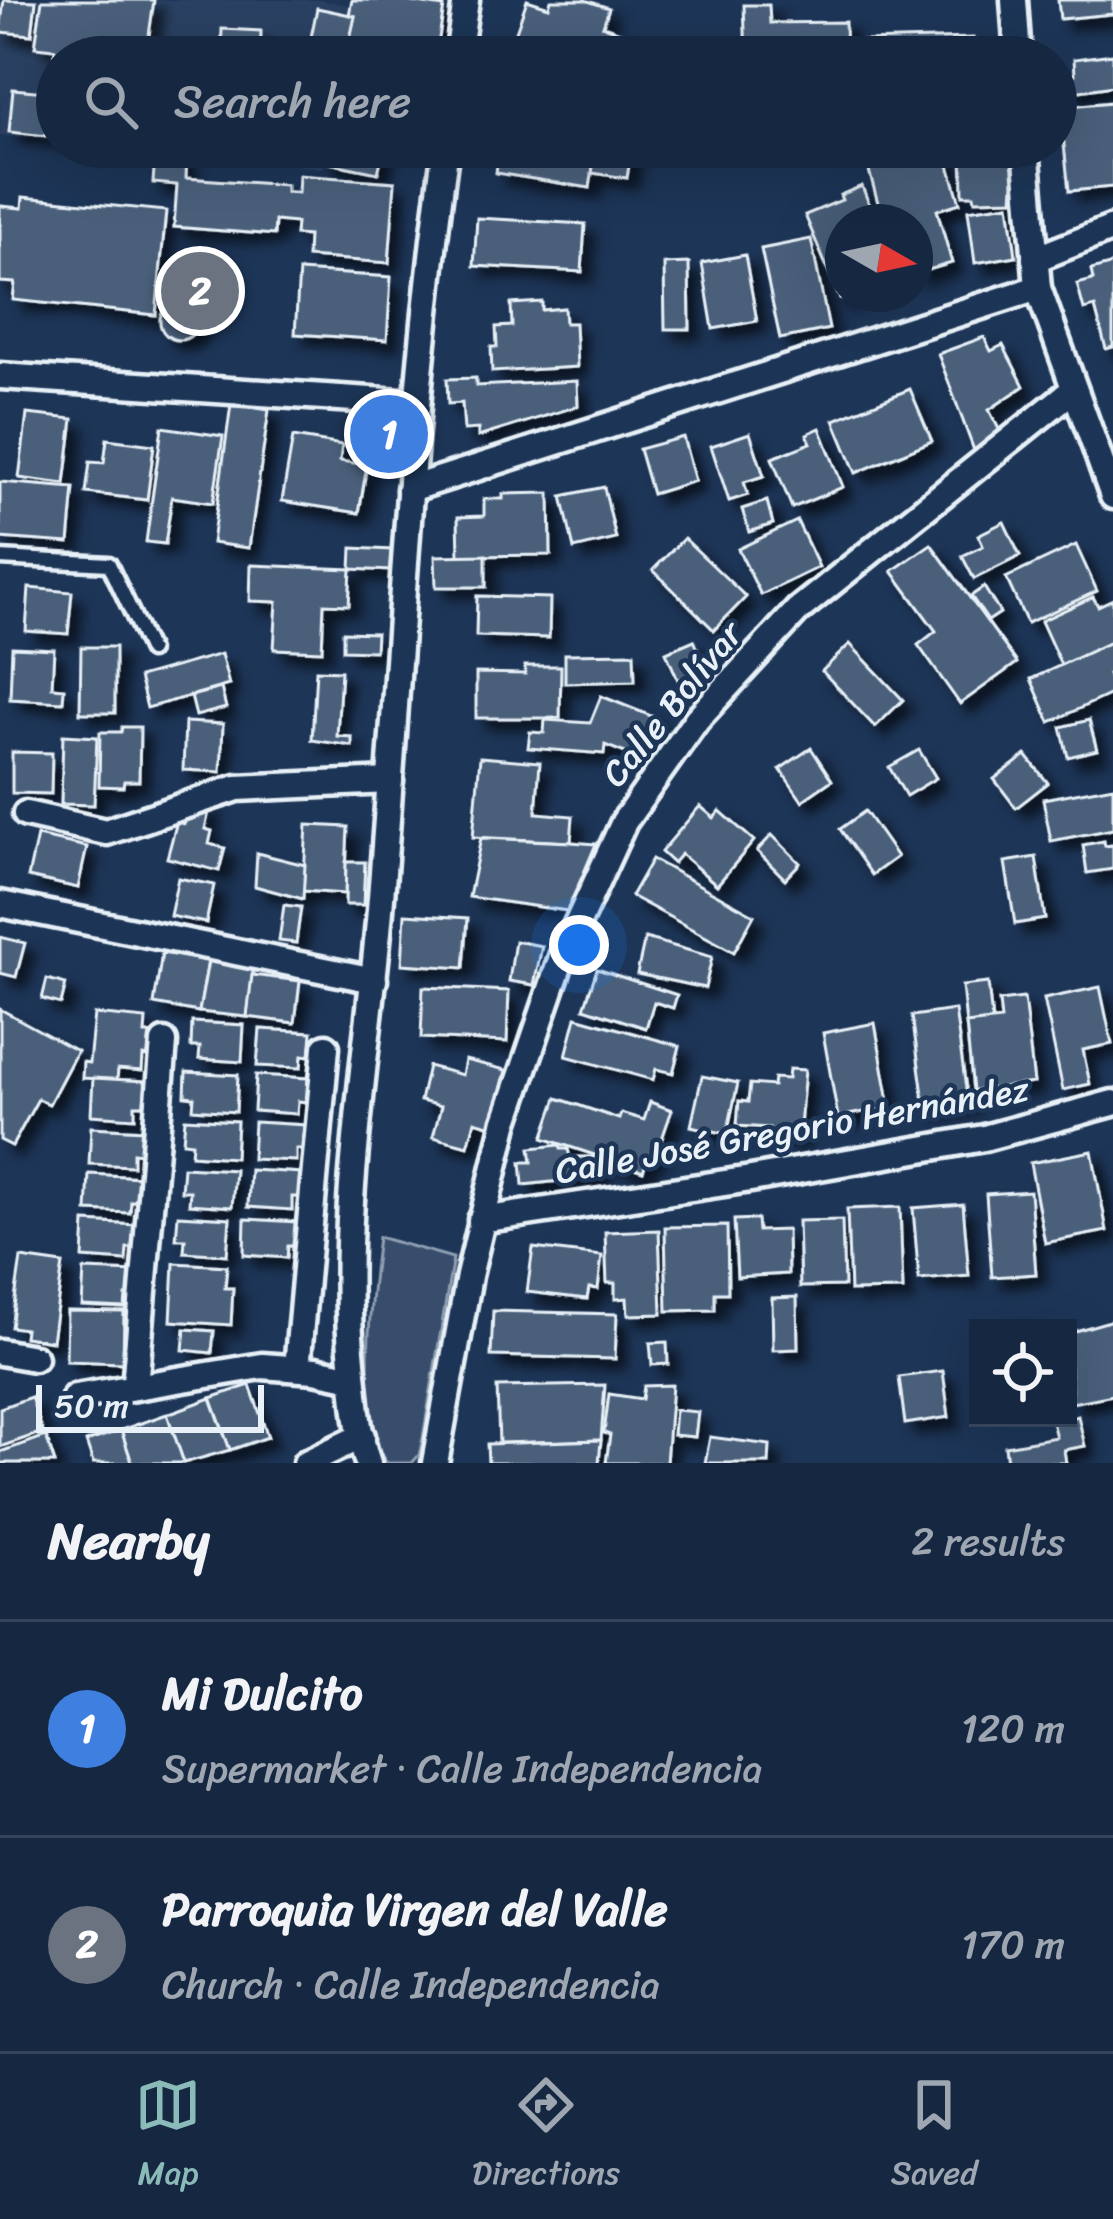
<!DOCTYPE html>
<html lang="en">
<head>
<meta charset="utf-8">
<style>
  :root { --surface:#162841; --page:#1f3048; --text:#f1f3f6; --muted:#9ea6b1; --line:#35445a; --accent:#8bbbb9 }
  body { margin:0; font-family:Sriracha,sans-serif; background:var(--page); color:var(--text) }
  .controls { position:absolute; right:36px; bottom:36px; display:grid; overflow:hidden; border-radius:0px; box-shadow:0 12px 48px #0002 }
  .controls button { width:108px; height:108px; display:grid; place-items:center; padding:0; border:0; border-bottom:3px solid var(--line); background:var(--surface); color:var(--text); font:60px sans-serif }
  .compass { position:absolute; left:825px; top:204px; width:108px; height:108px; border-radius:50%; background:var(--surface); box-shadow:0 12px 48px #0002; rotate:99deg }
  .scale { position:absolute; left:36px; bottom:30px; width:228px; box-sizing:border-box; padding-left:12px; border:6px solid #e8f1f8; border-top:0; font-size:33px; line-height:42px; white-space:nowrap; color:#e8f1f8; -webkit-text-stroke:9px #1d3557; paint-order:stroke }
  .you { position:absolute; left:579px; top:945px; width:42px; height:42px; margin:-30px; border:9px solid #fff; border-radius:50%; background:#1a73e8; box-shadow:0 0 0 18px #1a73e833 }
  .badge { display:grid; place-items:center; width:78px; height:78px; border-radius:50%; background:var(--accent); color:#fff; font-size:39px; font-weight:700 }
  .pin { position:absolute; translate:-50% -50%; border:6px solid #fff; box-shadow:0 3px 12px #0006 }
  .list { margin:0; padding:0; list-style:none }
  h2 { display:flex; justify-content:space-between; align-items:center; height:156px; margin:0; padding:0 48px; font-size:51px }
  h2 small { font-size:39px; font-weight:400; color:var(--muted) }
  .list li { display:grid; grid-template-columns:78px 1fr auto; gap:36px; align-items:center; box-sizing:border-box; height:216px; padding:0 48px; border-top:3px solid var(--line) }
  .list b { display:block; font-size:45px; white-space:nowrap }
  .list p { margin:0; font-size:39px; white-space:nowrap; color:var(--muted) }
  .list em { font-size:39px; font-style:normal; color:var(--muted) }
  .icon { flex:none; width:66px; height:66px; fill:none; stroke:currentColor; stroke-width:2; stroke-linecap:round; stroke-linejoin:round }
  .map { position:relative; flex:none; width:1113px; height:1463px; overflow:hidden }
  .search { position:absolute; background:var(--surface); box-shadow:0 12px 48px #0002; left:36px; right:36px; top:36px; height:132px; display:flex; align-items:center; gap:30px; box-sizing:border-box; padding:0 42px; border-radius:66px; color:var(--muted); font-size:45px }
  .sheet { height:588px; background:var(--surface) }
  nav { display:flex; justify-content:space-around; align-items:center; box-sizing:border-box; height:168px; border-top:3px solid var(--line); background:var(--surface); font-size:33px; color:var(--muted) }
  nav a { display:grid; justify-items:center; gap:6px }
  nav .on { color:var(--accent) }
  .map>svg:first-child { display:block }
  .built { fill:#2a4162 }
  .green { fill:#374d6c; stroke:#909fb2; stroke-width:3 }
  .building { fill:#495e7a; stroke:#e8f1f8; stroke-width:3; filter:url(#shadow) }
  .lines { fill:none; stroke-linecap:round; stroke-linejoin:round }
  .lane-casing { stroke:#e8f1f8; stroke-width:21 }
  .street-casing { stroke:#e8f1f8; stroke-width:33 }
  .lane { stroke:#1d3557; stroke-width:12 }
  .street { stroke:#1d3557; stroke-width:24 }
  .labels { text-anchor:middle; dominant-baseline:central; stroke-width:9; stroke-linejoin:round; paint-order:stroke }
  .street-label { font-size:36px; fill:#e8f1f8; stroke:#1d3557 }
</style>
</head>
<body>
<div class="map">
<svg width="1113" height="1463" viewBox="0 0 1113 1463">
  <defs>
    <filter id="shadow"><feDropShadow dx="10" dy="10" stdDeviation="6" flood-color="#0009"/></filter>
  </defs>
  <rect width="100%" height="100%" fill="#1d3557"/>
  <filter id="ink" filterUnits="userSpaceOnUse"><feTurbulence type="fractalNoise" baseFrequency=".00833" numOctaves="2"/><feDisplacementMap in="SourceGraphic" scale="24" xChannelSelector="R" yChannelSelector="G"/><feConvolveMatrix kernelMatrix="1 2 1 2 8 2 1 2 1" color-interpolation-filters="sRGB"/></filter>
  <g filter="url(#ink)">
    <!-- built -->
    <g class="built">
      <polygon points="0,0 318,0 351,5 355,16 346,57 57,57 57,141 0,135"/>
      <polygon points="120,147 328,147 323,168"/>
    </g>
    <!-- green -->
    <path class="green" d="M 378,1237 L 453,1258 L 423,1438 L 419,1455 L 412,1463 L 387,1463 C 355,1429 372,1284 378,1237 Z"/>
    <!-- building -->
    <g class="building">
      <polygon points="4,0 36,1 32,35 0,32"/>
      <polygon points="42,0 154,0 146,57 149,57 57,57 57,90 51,90 55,49 35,47"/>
      <polygon points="352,0 398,0 444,7 436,57 348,47 355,16 349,15"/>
      <polygon points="527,0 549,7 551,0 585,0 609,8 603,26 623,33 615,57 518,57 521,50 511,46"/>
      <polygon points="1058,0 1113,0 1113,14 1060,19"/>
      <polygon points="744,5 769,5 770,23 845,22 846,57 746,57"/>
      <polygon points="317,8 355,16 346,57 307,57"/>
      <polygon points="222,29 261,31 260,57 221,57"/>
      <polygon points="973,38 974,57 862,57 862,41"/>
      <polygon points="1113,54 1113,86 1067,93 1066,76 1075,74 1074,59"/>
      <polygon points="13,89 57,93 57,137 9,132"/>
      <polygon points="1112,102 1113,187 1069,191 1060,107"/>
      <polygon points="328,147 384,147 378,173 324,162"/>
      <polygon points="499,147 596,147 590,188 496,173"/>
      <polygon points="596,147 632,147 627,178 592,173"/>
      <polygon points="962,147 1012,147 1012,156 1016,156 1013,199 975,200 974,195 963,195"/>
      <polygon points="944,148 960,203 937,210 952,263 915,274 915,222 899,222 894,206 880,210 868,167"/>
      <polygon points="155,155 187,157 186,178 286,185 286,192 298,193 299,175 395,182 389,263 307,257 308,236 295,235 296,223 275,221 274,235 174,227 177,185 153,183"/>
      <polygon points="862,186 876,222 843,222 843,294 853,294 840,299 805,215 842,200 840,195"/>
      <polygon points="23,197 166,211 156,315 13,300 15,283 0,282 0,206 22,208"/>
      <polygon points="1009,204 1016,256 975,263 968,210"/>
      <polygon points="477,218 585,224 582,272 474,266"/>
      <polygon points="811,239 829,329 780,339 761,249"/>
      <polygon points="745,255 757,321 713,329 702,263"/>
      <polygon points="689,263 690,329 665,329 664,264"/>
      <polygon points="1113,264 1113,347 1106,349 1095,307 1084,310 1077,284 1093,280 1091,270"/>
      <polygon points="299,271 391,277 387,340 295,334"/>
      <circle cx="179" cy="321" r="19"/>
      <polygon points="542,302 542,310 564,308 565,323 575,323 577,367 492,372 491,347 497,347 496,327 512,326 511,304"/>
      <polygon points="984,337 991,351 1003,345 1024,386 989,410 1001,433 975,453 938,354"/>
      <polygon points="476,378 476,386 577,381 578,406 478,437 478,429 464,430 462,403 448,404 447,379"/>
      <polygon points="910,389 932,441 856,473 834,420"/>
      <polygon points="231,404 269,410 249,548 212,543"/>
      <polygon points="27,414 73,419 65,484 19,478"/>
      <polygon points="360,420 400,425 397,449 358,446"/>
      <polygon points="162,427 223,436 213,503 172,497 165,544 146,542"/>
      <polygon points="820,428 843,487 792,508 772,458 811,443 807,434"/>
      <polygon points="750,433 764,476 744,482 748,495 729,501 711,446"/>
      <polygon points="293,437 342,445 340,461 367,465 359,513 282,501"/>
      <polygon points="683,437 695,481 652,494 639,449"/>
      <polygon points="107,439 154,445 147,500 86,493 90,462 104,463"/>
      <polygon points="0,482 74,488 69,543 0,538"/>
      <polygon points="604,487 616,539 574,549 562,496"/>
      <polygon points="550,493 551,555 459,556 458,517 484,516 484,499 503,499 503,494"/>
      <polygon points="767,501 773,524 749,532 742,509"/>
      <polygon points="797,521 819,567 761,595 738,549"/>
      <polygon points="1004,522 1020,556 974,579 962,556 983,546 978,535"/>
      <polygon points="684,538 746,597 714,630 653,570"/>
      <polygon points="931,544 1017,663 960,704 918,645 936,631 892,571"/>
      <polygon points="1076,545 1097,591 1027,623 1006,578"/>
      <polygon points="352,548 392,550 391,571 351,569"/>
      <polygon points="486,555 486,587 436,587 435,556"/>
      <polygon points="251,565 351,569 349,605 324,604 322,651 274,649 277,602 250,601"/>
      <polygon points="984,587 1000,613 988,621 971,596"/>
      <polygon points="29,588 72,592 68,634 26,631"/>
      <polygon points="477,596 550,598 549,638 476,636"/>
      <polygon points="1093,597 1098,606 1113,599 1113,641 1061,665 1041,621"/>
      <polygon points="343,632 376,633 375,651 343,650"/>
      <polygon points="694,640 706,668 678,680 666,652"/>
      <polygon points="1113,641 1113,672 1108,674 1113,693 1050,722 1031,679"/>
      <polygon points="850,644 903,700 875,727 822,671"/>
      <polygon points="12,647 54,649 52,687 64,688 63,702 10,699"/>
      <polygon points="81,647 115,647 115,713 80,713"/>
      <polygon points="634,653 635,681 565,683 565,654"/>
      <polygon points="221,654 229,685 147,708 139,677"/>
      <polygon points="525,666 561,666 560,718 476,718 476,673 525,674"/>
      <polygon points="316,670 341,671 337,736 352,737 352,746 312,740"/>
      <polygon points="221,688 226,708 196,716 191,696"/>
      <polygon points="601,696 654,717 638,758 605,745 604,754 528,748 530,732 544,733 545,720 590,723"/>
      <polygon points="1089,720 1097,750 1068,757 1061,727"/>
      <polygon points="185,722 223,724 221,772 183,770"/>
      <polygon points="122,727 140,727 139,781 124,781 123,787 99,786 100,732 121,732"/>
      <polygon points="63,735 97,737 94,805 61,804"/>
      <polygon points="811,748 832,780 802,801 780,769"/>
      <polygon points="919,750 936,778 906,796 889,767"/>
      <polygon points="12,752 52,753 51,794 12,793"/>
      <polygon points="1026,755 1048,783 1016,808 994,779"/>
      <polygon points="480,757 540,762 536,813 573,816 571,842 473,837"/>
      <polygon points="1113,786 1113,829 1051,841 1043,799"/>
      <polygon points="211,803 205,829 212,831 209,844 225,848 219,871 167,858 177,821 184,824 187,813"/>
      <polygon points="700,806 714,818 720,811 754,841 717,885 681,854 673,863 661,852"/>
      <polygon points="865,811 897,857 872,875 840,829"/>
      <polygon points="307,825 348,827 345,894 303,891"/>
      <polygon points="772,835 800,863 785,879 757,851"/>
      <polygon points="37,836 87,847 78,888 28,877"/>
      <polygon points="481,838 571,842 596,844 568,911 469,897"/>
      <polygon points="1104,841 1105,846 1113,845 1113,869 1087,873 1083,845"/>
      <polygon points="257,853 305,865 303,899 255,886"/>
      <polygon points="1036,857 1045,919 1015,924 1005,862"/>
      <polygon points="652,859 754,915 734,952 631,896"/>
      <polygon points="346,862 365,862 363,905 345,905"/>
      <polygon points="178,878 214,885 206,923 170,916"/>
      <polygon points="284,905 301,907 296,943 279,941"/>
      <polygon points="405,914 468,918 464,968 402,964"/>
      <polygon points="0,937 25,943 16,977 0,973"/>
      <polygon points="645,938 712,957 705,988 637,974"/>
      <polygon points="515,941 542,946 534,985 509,981"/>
      <polygon points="162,953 208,961 199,1012 154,1004"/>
      <polygon points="208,961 254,966 247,1017 199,1012"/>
      <polygon points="597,969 677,995 673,1008 654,1002 646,1028 584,1008"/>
      <polygon points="252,975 300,981 295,1023 247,1017"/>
      <polygon points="47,979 66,984 61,1004 42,999"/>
      <polygon points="988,983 992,1021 966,1024 962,986"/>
      <polygon points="423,987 509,991 507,1042 421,1038"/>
      <polygon points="1100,987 1112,1044 1083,1050 1090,1084 1063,1090 1044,999"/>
      <polygon points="1024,998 1034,1083 973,1091 966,1024 1001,1020 999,1001"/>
      <polygon points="0,1009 77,1051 49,1104 38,1099 12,1146 0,1140"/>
      <polygon points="955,1010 968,1103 925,1109 912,1016"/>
      <polygon points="94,1014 146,1019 145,1034 150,1034 148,1057 143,1056 142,1071 118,1069 117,1080 82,1078 83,1062 89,1063"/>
      <polygon points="576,1017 680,1046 673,1073 656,1069 653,1080 566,1056"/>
      <polygon points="192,1022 244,1025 242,1062 199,1059 200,1047 191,1047"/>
      <polygon points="875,1023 890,1107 838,1117 823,1033"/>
      <polygon points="260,1029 312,1032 310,1056 302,1055 301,1068 257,1066"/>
      <polygon points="465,1060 506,1070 492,1126 475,1121 468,1146 433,1137 441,1106 420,1101 428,1066 462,1075"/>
      <polygon points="789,1069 805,1070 799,1138 769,1135 769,1128 737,1126 739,1101 748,1102 750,1084 773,1086 774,1078 788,1079"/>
      <polygon points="186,1072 238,1075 236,1112 193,1109 194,1097 185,1096"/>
      <polygon points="256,1075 308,1078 307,1102 298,1101 297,1114 254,1111"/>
      <polygon points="702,1076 738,1083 727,1134 691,1126"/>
      <polygon points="93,1078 146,1081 144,1105 135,1105 135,1118 91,1115"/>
      <polygon points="557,1098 619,1119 621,1113 644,1120 650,1102 672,1110 656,1156 649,1154 643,1171 543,1138"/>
      <polygon points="185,1118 237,1121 235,1158 191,1155 192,1143 183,1142"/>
      <polygon points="254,1122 306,1125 305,1149 296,1149 296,1161 252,1159"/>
      <polygon points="91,1127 144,1130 142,1154 133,1153 133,1166 89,1164"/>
      <polygon points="560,1145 561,1149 568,1149 570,1157 597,1157 599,1177 523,1185 521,1162 532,1162 530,1148"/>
      <polygon points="1092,1151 1107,1231 1045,1243 1030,1163"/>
      <polygon points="183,1167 235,1170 232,1207 189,1204 190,1191 181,1191"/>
      <polygon points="250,1170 302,1173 301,1197 292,1197 292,1210 248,1207"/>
      <polygon points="89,1174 141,1177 140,1201 131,1201 130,1213 87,1211"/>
      <polygon points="1030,1191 1036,1274 992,1277 986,1194"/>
      <polygon points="963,1204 969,1276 919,1280 913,1208"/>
      <polygon points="900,1207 903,1290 850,1291 847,1209"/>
      <polygon points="178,1215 230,1218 227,1255 184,1252 185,1239 176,1239"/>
      <polygon points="245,1219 298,1222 296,1246 288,1246 287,1258 244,1255"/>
      <polygon points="757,1219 758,1231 787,1230 788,1274 737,1277 734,1220"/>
      <polygon points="842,1220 844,1286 800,1287 798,1221"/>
      <polygon points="85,1222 137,1225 135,1248 127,1248 126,1261 83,1258"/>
      <polygon points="727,1226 728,1293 715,1293 715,1310 667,1311 665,1227"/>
      <polygon points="659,1230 662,1314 628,1315 627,1298 615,1299 615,1283 607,1283 605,1232"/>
      <polygon points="533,1248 602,1256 598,1289 589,1288 587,1299 527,1292"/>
      <polygon points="21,1258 63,1264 52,1341 24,1337 25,1329 11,1327"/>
      <polygon points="174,1263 227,1266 225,1288 233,1288 231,1325 171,1321"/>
      <polygon points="84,1270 136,1272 135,1296 126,1296 125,1308 82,1306"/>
      <polygon points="797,1297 798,1349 773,1350 772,1298"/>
      <polygon points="67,1311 124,1312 123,1363 66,1361"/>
      <polygon points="493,1311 617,1314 615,1359 491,1356"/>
      <polygon points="1113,1320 1113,1395 1072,1403 1068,1333"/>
      <polygon points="185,1329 214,1331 212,1353 183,1350"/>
      <polygon points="667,1342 668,1364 652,1365 650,1343"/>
      <polygon points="943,1371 949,1417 905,1424 899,1377"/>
      <polygon points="250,1385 268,1437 230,1450 211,1398"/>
      <polygon points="605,1385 601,1440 499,1443 497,1387"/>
      <polygon points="672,1385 666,1463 606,1463 610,1435 604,1433 609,1394 642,1399 644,1386"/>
      <polygon points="31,1397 43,1432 0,1447 0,1408"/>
      <polygon points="211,1398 230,1450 184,1463 167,1414"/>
      <polygon points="675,1410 698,1412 695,1437 673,1435"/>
      <polygon points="167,1414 184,1463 132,1463 121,1430"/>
      <polygon points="1078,1416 1085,1446 1064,1450 1066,1463 1007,1463 1005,1446 1056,1437 1052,1422"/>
      <polygon points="121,1430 132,1463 93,1463 86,1442"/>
      <polygon points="46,1436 55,1463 0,1463 0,1452"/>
      <polygon points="710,1437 770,1445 769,1463 705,1463"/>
      <polygon points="601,1440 599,1463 488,1463 487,1444"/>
    </g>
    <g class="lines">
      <!-- lane casing -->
      <g class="lane-casing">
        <polyline id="lane" points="0,558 109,564 150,651"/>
      </g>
      <!-- street casing -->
      <g class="street-casing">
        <g id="street">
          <polyline points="1014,0 1018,57"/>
          <polyline points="458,57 466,0"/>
          <polyline points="1026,147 1038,288 1113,496"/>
          <polyline points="1035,259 1113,228"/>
          <polyline points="0,376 417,403"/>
          <polyline points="410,489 1038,288"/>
          <polyline points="26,814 106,832 237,788 390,781"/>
          <polyline points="0,904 374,980"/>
          <polyline points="481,1220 751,1179 984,1138 1113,1103"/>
          <polyline points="0,1352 34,1358"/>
          <polyline points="297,1368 326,1047"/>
          <polyline points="135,1387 164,1042"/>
          <polyline points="75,1397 262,1366 315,1370 353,1378"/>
          <polyline points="306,1463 362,1436"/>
          <path d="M 368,1463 C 358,1435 356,1403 353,1373 C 337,1220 367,1063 380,910 C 401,656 410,400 446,147"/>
          <polyline points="435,1463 469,1276 505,1124 562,957 624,822 697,719 798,610 1074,389"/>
        </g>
      </g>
      <!-- lane -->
      <use href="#lane" class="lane"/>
      <!-- street -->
      <use href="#street" class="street"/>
    </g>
  </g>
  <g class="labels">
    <!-- street labels -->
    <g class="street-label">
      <text transform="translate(672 704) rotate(-51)">Calle Bolívar</text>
      <text transform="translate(792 1130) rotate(-10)">Calle José Gregorio Hernández</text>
    </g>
  </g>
</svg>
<div class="controls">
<button><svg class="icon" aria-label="locate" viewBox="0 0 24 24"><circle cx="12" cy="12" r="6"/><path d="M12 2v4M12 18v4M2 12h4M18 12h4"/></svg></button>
</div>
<svg class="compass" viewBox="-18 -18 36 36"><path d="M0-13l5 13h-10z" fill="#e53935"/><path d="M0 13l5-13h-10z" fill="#9ea6b1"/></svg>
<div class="scale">50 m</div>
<div class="you"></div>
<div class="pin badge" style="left:389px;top:434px;background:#3f7fe0">1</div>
<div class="pin badge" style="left:200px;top:291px;background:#6b7280">2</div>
<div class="search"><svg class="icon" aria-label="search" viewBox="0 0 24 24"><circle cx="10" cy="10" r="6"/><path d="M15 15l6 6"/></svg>Search here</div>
</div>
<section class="sheet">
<h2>Nearby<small>2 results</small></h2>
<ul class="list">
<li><span class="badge" style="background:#3f7fe0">1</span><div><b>Mi Dulcito</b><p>Supermarket · Calle Independencia</p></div><em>120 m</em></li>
<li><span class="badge" style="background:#6b7280">2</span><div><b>Parroquia Virgen del Valle</b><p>Church · Calle Independencia</p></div><em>170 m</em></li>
</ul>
</section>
<nav>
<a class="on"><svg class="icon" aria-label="map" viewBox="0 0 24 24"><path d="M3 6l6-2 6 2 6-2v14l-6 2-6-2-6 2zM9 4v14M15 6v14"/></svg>Map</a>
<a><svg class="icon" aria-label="directions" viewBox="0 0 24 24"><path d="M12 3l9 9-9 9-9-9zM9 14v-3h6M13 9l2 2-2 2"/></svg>Directions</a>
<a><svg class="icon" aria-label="saved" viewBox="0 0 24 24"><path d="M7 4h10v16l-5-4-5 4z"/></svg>Saved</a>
</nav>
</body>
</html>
